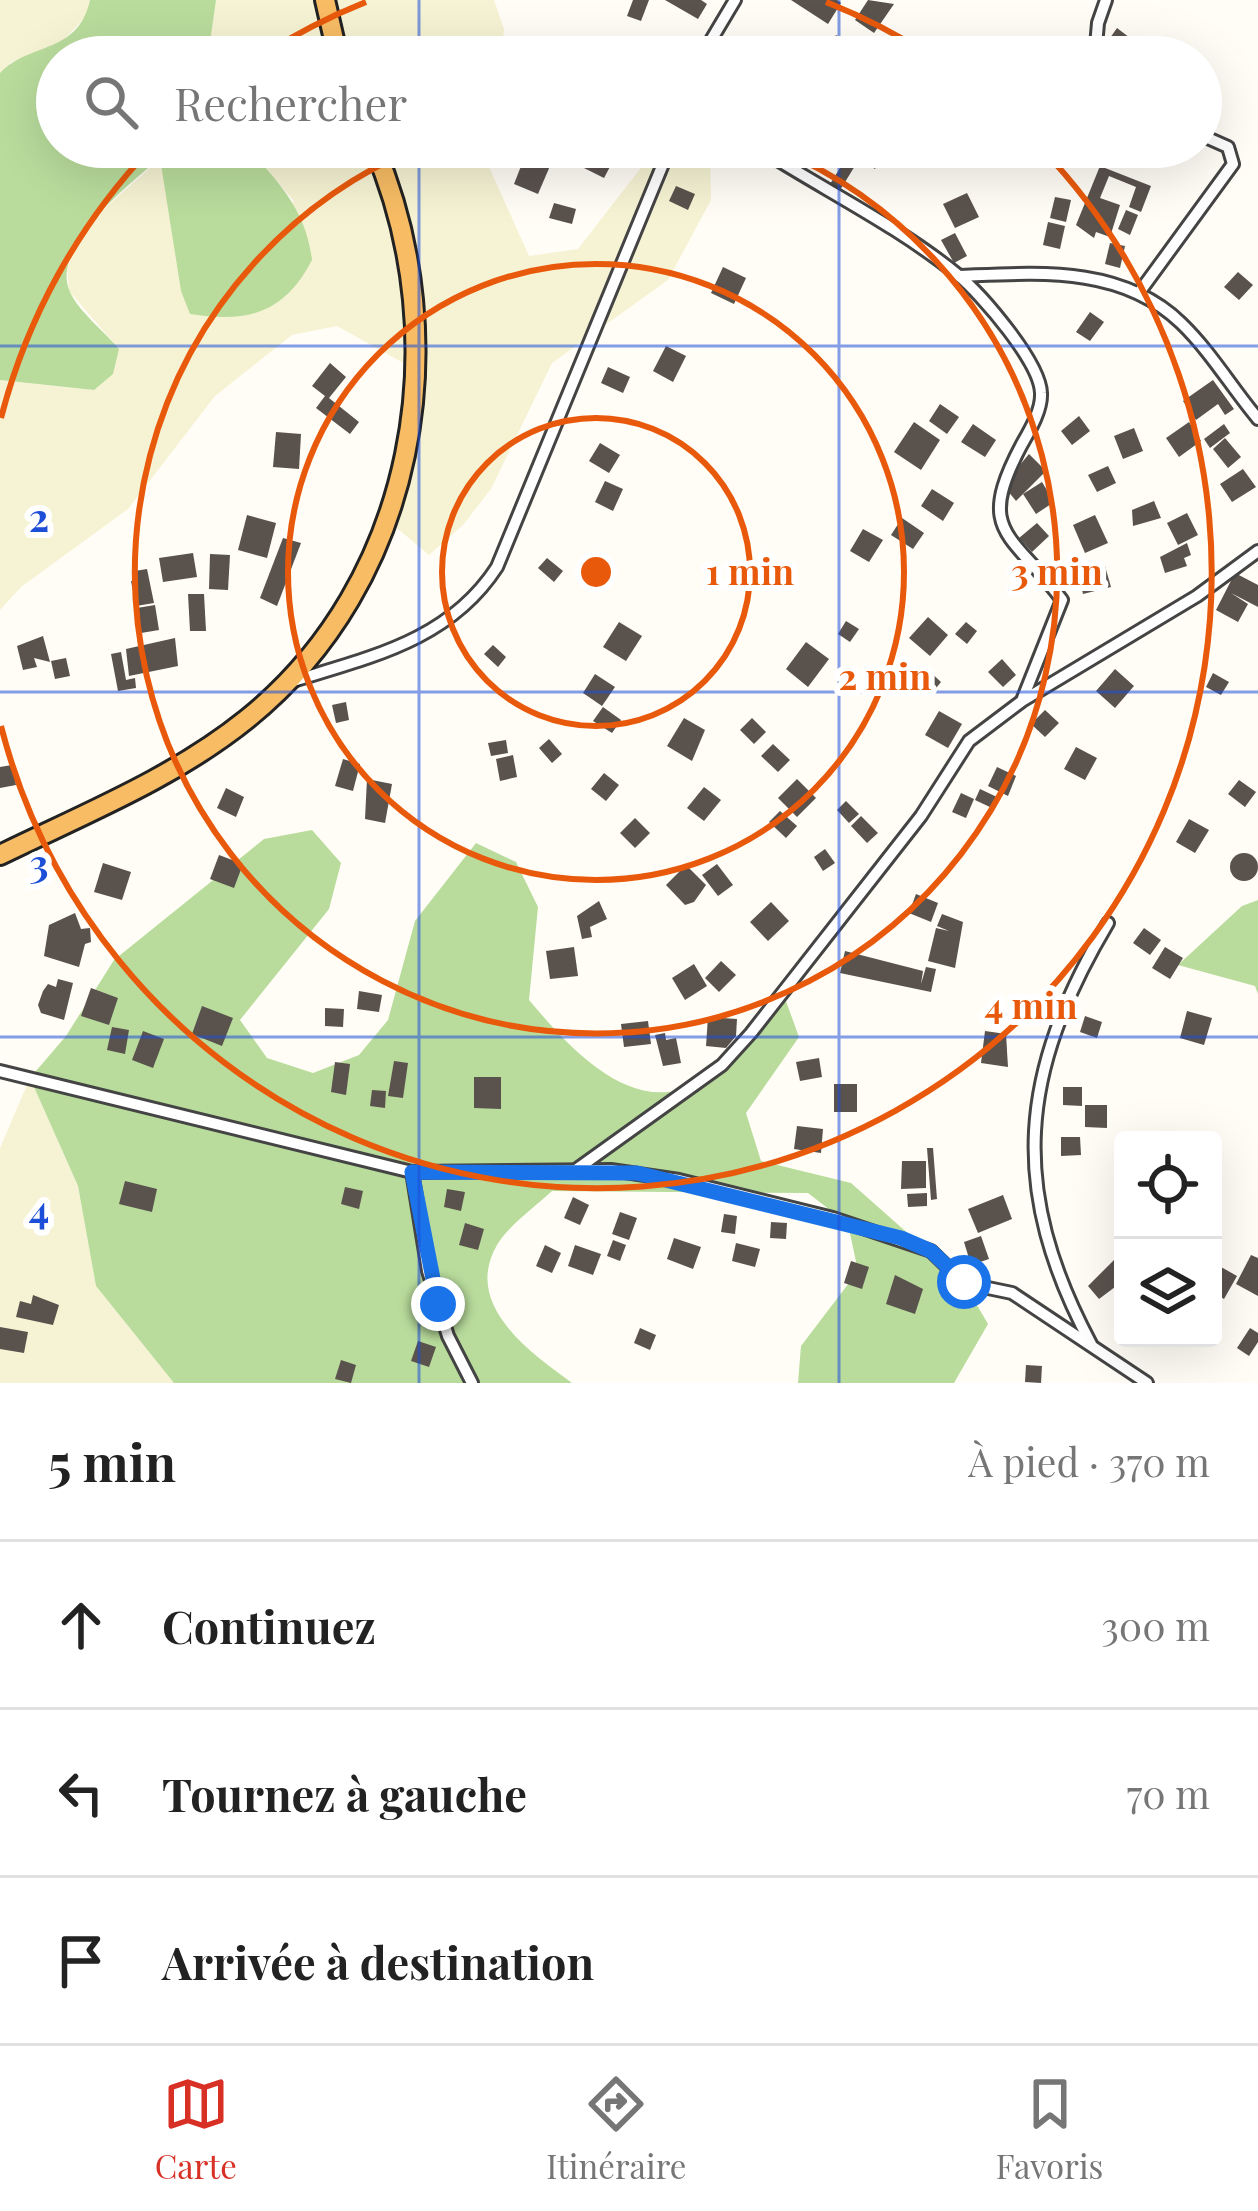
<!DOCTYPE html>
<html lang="fr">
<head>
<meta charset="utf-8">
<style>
  :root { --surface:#fff; --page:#f6f6f6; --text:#222; --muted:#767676; --line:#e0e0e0; --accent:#d93025 }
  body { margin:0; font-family:"Playfair Display",serif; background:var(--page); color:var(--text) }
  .controls { position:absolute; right:36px; bottom:36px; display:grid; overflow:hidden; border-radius:12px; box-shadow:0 12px 48px #0002 }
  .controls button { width:108px; height:108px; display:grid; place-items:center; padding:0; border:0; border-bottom:3px solid var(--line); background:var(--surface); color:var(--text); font:60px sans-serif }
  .stop { position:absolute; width:36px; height:36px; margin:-27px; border:9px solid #1a73e8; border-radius:50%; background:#fff }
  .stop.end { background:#1a73e8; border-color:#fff; box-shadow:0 3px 12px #0008 }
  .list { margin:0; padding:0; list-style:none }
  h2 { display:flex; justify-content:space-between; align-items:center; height:156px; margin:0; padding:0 48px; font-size:51px }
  h2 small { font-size:39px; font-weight:400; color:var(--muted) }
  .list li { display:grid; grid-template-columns:78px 1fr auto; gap:36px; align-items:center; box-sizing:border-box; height:168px; padding:0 48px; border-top:3px solid var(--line) }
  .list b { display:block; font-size:45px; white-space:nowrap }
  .list em { font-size:39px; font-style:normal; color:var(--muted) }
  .icon { flex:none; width:66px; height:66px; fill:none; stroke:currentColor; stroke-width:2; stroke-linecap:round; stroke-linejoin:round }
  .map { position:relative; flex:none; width:1258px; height:1383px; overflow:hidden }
  .search { position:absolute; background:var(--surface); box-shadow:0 12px 48px #0002; left:36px; right:36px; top:36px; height:132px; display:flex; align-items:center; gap:30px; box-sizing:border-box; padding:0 42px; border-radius:66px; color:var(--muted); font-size:45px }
  .sheet { height:660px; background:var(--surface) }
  nav { display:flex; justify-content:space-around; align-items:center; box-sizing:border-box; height:168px; border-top:3px solid var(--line); background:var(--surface); font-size:33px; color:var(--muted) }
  nav a { display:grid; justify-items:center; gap:6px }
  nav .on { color:var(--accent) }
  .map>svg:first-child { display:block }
  .farmland { fill:#f6f3d4 }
  .forest { fill:#b9dc9c }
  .building { fill:#5a524d }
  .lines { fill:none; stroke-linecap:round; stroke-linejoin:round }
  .minor-casing { stroke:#444; stroke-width:16 }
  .trunk-casing { stroke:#222; stroke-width:24 }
  .minor { stroke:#fff; stroke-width:10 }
  .trunk { stroke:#f7bc64; stroke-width:18 }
  .route { stroke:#1a73e8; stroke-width:15 }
  .grid { fill:none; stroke:#1d4ed8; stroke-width:3; stroke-opacity:0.55 }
  .ring { fill:none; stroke:#e8590c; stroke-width:6 }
  .grid-label { font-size:39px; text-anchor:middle; font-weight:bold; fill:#1d4ed8; stroke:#fff; stroke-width:12; stroke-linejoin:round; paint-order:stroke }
  .centre { fill:#e8590c; stroke:#fff; stroke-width:6 }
  .ring-label { font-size:36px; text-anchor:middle; font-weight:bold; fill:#e8590c; stroke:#fff; stroke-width:12; stroke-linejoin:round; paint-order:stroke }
</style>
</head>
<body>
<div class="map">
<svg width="1258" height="1383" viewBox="0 0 1258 1383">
  <rect width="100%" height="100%" fill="#fffdf5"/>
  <!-- farmland -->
  <g class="farmland">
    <polygon points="0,0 90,0 87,15 57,47 11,62 0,73"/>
    <polygon points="216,0 494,0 504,29 501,57 208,57"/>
    <polygon points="247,147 491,147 489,167 529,256 578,249 657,147 710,150 711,200 668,280 552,363 491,489 463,525 429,555 392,524 418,371 337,326 292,335 215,396 128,509 21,587 0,610 0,380 94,390 119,349 69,291 67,267 86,225 161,158 181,291 294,201"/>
    <polygon points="30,1078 78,1186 96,1286 174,1383 0,1383 0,1148"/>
  </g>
  <!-- forest -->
  <g class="forest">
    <path d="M 90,0 L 216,0 L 208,57 L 57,57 L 57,147 L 247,147 C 279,183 306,210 312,260 C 284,314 247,323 190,314 L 181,291 L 160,158 C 130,184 49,245 70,292 C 79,312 105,332 119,349 L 113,374 L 94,390 L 0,380 L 0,73 C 29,42 78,55 90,0 Z"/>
    <path d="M 312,830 L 341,863 L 329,909 L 240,1020 L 267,1058 L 313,1073 L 359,1055 L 388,1020 L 415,921 L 476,843 L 516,862 L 538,907 L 529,1000 C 568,1046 633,1121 700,1081 C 734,1062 758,1022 783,993 L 799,1037 L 746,1113 L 761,1161 L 851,1183 L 964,1283 L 988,1324 L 954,1383 L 798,1383 L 801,1346 L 858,1271 L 848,1224 L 808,1193 L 552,1191 C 535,1207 509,1225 497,1245 C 462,1305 531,1353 572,1383 L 174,1383 L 96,1286 L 78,1186 L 30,1078 L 66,1036 L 114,960 L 264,839 Z"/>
    <polygon points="1258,900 1258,994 1255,986 1178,965 1242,906"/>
  </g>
  <!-- building -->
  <g class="building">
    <polygon points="633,0 649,0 641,21 627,16"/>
    <polygon points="665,0 701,0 707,4 698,19"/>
    <polygon points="791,0 837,0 841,3 828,24"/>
    <polygon points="868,0 894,4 874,33 855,20"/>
    <polygon points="1117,28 1138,44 1128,57 1114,57 1103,48"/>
    <polygon points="836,35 871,57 823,57"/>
    <polygon points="558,147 583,151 576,165 554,155"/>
    <polygon points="762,147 790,147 805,157 795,173"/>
    <polygon points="852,147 888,147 875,169 849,152"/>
    <polygon points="591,152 612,163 604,178 584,168"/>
    <polygon points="848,155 858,161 837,195 827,189"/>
    <polygon points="525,156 550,166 538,194 514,184"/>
    <polygon points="1100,166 1151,186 1141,212 1129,207 1136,187 1109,176 1100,198 1120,205 1110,237 1096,232 1094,238 1076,225"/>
    <polygon points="676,186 695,194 688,210 669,201"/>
    <polygon points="967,193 979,217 955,228 943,204"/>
    <polygon points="1055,197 1071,200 1066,222 1050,218"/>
    <polygon points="554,203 576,209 572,224 549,218"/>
    <polygon points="1126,210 1138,215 1130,235 1118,229"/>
    <polygon points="1048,222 1065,226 1060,249 1043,245"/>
    <polygon points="955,233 967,256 954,263 941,240"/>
    <polygon points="1110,243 1125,246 1120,268 1105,264"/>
    <polygon points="723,267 746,278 734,304 711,293"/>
    <polygon points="1238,272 1253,285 1239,300 1224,287"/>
    <polygon points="1090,312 1104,322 1090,341 1076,332"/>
    <polygon points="666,346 686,356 673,382 653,371"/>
    <polygon points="330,363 346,377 329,398 359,422 350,434 316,408 325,396 312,386"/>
    <polygon points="608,367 630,377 623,393 601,383"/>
    <polygon points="1213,380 1234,409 1225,415 1218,404 1196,420 1183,401"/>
    <polygon points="940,404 959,417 947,434 929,421"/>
    <polygon points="1079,416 1090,431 1072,445 1061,431"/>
    <polygon points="914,422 940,440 921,470 894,452"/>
    <polygon points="1189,422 1201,441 1179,457 1166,438"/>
    <polygon points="973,424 996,440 985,457 961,442"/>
    <polygon points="1224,424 1230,433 1210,448 1204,439"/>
    <polygon points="1134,428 1143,451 1123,459 1114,436"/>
    <polygon points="276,432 301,434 299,469 273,467"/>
    <polygon points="1225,438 1241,457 1228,468 1213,449"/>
    <polygon points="600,443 620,455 609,473 589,461"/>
    <polygon points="1029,454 1046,471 1016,501 1003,485"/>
    <polygon points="1108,466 1116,483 1097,492 1088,475"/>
    <polygon points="1243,469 1256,487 1232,502 1220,484"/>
    <polygon points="605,481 623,489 613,511 595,502"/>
    <polygon points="1042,482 1054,502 1036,514 1023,494"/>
    <polygon points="932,489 954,503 943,521 921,506"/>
    <polygon points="1154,501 1161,518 1133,526 1132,510"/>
    <polygon points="1187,513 1198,535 1178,545 1167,523"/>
    <polygon points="247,515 276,523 267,558 238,550"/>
    <polygon points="1095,515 1108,543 1085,553 1073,525"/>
    <polygon points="902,518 924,533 913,549 891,535"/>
    <polygon points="1037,523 1049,536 1032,552 1019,538"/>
    <polygon points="863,529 883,540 869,562 850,551"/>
    <polygon points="283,538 301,543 277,606 260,598"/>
    <polygon points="1187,543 1191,555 1184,558 1187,566 1165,573 1160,557"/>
    <polygon points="193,553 197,577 163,582 159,558"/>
    <polygon points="210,554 230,555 228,590 209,589"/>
    <polygon points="547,558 563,571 554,582 538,568"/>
    <polygon points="1105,566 1111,587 1083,594 1078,573"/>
    <polygon points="147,569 154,603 136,606 131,581 137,581 135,571"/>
    <polygon points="1235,573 1258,585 1258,607 1231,593 1248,604 1238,622 1216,610"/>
    <polygon points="188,594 204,594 206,631 190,631"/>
    <polygon points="155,605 159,630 141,633 137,608"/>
    <polygon points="928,617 948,635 930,656 909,638"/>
    <polygon points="846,621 859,629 850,642 838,634"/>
    <polygon points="619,622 642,636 626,661 603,647"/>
    <polygon points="966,622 977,631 967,644 955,634"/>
    <polygon points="43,636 50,662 34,658 37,667 23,670 17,646"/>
    <polygon points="175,638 178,666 129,676 126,649"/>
    <polygon points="806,642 829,659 808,687 786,669"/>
    <polygon points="493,645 506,657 498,667 484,654"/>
    <polygon points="121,652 126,680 135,678 136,688 118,691 111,654"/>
    <polygon points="66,658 70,676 55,679 51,661"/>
    <polygon points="1002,659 1016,675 1003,687 988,672"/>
    <polygon points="927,669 941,682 932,693 918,680"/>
    <polygon points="1115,669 1134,686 1115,708 1096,691"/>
    <polygon points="1213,673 1229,682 1221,695 1206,687"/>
    <polygon points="595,674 615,687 602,706 583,693"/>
    <polygon points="346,702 349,720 336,723 332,705"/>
    <polygon points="603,707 621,720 612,733 593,721"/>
    <polygon points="1045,710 1059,723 1045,737 1031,724"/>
    <polygon points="939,711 962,724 948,748 925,735"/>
    <polygon points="684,718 705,730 692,761 667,746"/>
    <polygon points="752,718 766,732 754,744 740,730"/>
    <polygon points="549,739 562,754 552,763 539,748"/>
    <polygon points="506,740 508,753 491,756 488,743"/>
    <polygon points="773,744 790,760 778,772 761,756"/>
    <polygon points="1076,747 1097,758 1085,780 1064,769"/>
    <polygon points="513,755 517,777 500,781 496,759"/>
    <polygon points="343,759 360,764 353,791 335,786"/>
    <polygon points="12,765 16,785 0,788 0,767"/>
    <polygon points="997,767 1016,776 1008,796 988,786"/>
    <polygon points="604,773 619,785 606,801 591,789"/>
    <polygon points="367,779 392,784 385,823 365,819"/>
    <polygon points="797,779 816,798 797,817 778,798"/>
    <polygon points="1239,780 1256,792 1245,807 1228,794"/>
    <polygon points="704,787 721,800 704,821 687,808"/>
    <polygon points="226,788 244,797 236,817 217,808"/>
    <polygon points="980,789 997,797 992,808 975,800"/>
    <polygon points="961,793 974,799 966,818 952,812"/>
    <polygon points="846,801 859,814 849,823 837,810"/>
    <polygon points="780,811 797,826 786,838 769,822"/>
    <polygon points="861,816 878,833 867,843 851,826"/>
    <polygon points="635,818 650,833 635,848 620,833"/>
    <polygon points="1189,819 1209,830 1195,853 1176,842"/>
    <polygon points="825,849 835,863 823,871 814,857"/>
    <circle cx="1244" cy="867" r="14"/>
    <polygon points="219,855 243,864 234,888 210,879"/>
    <polygon points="103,863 131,872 122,900 94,892"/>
    <polygon points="717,864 733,885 718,896 702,875"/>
    <polygon points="686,865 706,885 694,902 685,905 666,885"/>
    <polygon points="916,894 938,903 931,922 909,913"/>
    <polygon points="599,901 607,919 590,927 592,937 582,939 577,916"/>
    <polygon points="771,902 789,921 768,941 750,922"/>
    <polygon points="75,913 81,929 90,928 91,942 85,944 79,967 44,956 49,925"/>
    <polygon points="942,914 963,922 955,968 928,961 936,928 949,931 937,926"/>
    <polygon points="1144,928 1161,940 1150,955 1133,943"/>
    <polygon points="574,947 578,976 550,979 546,951"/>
    <polygon points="1165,947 1183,958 1170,979 1152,968"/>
    <polygon points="845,951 923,971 921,984 926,967 936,969 931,992 840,973"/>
    <polygon points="721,961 736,975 719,992 705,978"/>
    <polygon points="694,964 707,986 685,1000 672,978"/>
    <polygon points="58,979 73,983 64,1020 41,1013 38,1005 43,991 48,984 56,987"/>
    <polygon points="91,988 118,998 109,1025 81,1016"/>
    <polygon points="359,991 382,995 379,1012 357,1009"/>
    <polygon points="202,1006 233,1018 222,1046 192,1034"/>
    <polygon points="325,1008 344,1009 343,1027 325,1026"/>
    <polygon points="1187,1011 1212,1018 1204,1045 1180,1038"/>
    <polygon points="1085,1016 1102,1022 1097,1038 1080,1032"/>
    <polygon points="708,1017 737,1019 736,1036 726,1048 706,1046"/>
    <polygon points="648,1021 651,1044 624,1047 621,1024"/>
    <polygon points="112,1027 129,1030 125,1054 107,1050"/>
    <polygon points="143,1031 164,1039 153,1068 132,1060"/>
    <polygon points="985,1031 1006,1034 1008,1067 981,1063"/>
    <polygon points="665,1033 666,1040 676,1038 681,1063 663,1066 655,1035"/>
    <polygon points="819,1058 822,1077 800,1081 796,1062"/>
    <polygon points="394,1061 408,1063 403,1098 388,1096"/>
    <polygon points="335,1062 350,1064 346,1095 331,1092"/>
    <polygon points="474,1077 501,1077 501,1109 474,1108"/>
    <rect x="834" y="1084" width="23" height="28"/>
    <polygon points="1063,1087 1082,1087 1082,1106 1063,1105"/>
    <polygon points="372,1090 386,1091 385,1108 370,1106"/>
    <polygon points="1085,1105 1107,1105 1107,1128 1085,1127"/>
    <polygon points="797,1126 823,1129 821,1153 794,1149"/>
    <polygon points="1061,1137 1080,1137 1081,1155 1061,1156"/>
    <polygon points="927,1148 933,1148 937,1199 931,1200"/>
    <polygon points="902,1161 926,1161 926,1188 901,1189"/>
    <polygon points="125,1181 157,1189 152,1212 119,1204"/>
    <polygon points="345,1187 363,1191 359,1209 341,1204"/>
    <polygon points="447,1189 465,1192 461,1211 444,1207"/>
    <polygon points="927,1193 927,1206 908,1207 907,1194"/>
    <polygon points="1003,1195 1012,1219 978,1233 968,1209"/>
    <polygon points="573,1197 589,1205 580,1225 564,1218"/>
    <polygon points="620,1212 637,1218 629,1240 612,1234"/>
    <polygon points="724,1214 737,1216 735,1234 721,1232"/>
    <polygon points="771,1222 787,1223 786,1239 770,1238"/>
    <polygon points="465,1223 484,1229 478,1250 459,1245"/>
    <polygon points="981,1236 989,1259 971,1265 964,1242"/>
    <polygon points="674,1238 701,1247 693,1269 667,1259"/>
    <polygon points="613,1240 626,1245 620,1261 607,1256"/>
    <polygon points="736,1243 760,1249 755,1267 732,1261"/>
    <polygon points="545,1245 561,1253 552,1273 536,1266"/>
    <polygon points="575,1245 601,1254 593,1275 568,1266"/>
    <polygon points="1251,1255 1258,1258 1258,1296 1236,1284"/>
    <polygon points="1116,1258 1123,1260 1123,1281 1099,1299 1088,1286"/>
    <polygon points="851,1261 869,1267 862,1289 844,1283"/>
    <polygon points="1221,1267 1237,1276 1224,1299 1213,1292 1219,1302 1213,1310 1213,1280"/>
    <polygon points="895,1275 923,1289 915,1314 886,1304"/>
    <polygon points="33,1295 59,1305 53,1325 16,1317 20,1301 31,1304"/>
    <polygon points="0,1327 28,1332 24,1353 0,1349"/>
    <polygon points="640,1328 656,1335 650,1350 634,1343"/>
    <polygon points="1250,1328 1258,1333 1258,1342 1249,1356 1237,1348"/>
    <polygon points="418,1341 436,1347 429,1367 411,1361"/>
    <polygon points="341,1360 356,1365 351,1383 335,1379"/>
    <polygon points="1026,1365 1042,1366 1041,1383 1025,1382"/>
  </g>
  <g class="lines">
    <!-- minor casing -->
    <g class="minor-casing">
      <g id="minor">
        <polyline points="701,57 735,0"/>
        <polyline points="1095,57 1098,23 1106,0"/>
        <path d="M 757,147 C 822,189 898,226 958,275 C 982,295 1040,362 1041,393 C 1042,410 1030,430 1022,444 C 974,534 1012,532 1062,600 L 1023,698"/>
        <path d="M 959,276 C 1038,273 1121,265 1181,323 C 1211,352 1232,388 1258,419"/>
        <polyline points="1141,290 1233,164 1228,147 1201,135"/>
        <path d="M 290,682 C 370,657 449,641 497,567 L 670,147"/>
        <polyline points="0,1071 412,1172 611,1170 679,1180 833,1218 931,1251 964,1283 1012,1293 1147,1383"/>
        <polyline points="577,1169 722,1065 751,1033 921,816 969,741 1022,701 1197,596 1258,551"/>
        <polyline points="412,1172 428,1271 448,1336 472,1383"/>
        <path d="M 1091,1344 C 1008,1188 1019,1073 1108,923"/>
      </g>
    </g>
    <!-- trunk casing -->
    <g class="trunk-casing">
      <g id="trunk">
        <polyline points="325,0 338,57"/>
        <path d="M 0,855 C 84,814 174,778 247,719 C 416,583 457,341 374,147"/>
      </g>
    </g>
    <!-- minor -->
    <use href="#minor" class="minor"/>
    <!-- trunk -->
    <use href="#trunk" class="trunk"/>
  </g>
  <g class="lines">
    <!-- route -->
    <polyline class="route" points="438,1304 412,1172 637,1173 901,1238 931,1251 964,1282"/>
  </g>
  <!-- grid -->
  <path class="grid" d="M 419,0 L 419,57M 839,0 L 839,57M 419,147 L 419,1383M 839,147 L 839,1383M 0,346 L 1258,346M 0,692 L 1258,692M 0,1037 L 1258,1037"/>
  <!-- distance rings -->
  <g class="ring">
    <circle cx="596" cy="572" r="154"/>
    <circle cx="596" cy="572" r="308"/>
    <path d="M776 148A461 461 0 1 1 416 148"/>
    <path d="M1 418A615 615 0 0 1 150 149M261 56A615 615 0 0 1 366 2M826 2A615 615 0 0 1 931 56M1042 149A615 615 0 1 1 1 726"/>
  </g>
  <g class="grid-label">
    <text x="39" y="532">2</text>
    <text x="39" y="878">3</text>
    <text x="39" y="1224">4</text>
  </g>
  <circle cx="596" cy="572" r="18" class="centre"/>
  <g class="ring-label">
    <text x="750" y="585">1 min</text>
    <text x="1057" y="585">3 min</text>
    <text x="885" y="690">2 min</text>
    <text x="1031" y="1019">4 min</text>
  </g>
</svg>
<div class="controls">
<button><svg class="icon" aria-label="locate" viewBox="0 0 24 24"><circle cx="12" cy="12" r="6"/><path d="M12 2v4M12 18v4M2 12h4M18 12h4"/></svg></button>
<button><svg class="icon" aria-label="layers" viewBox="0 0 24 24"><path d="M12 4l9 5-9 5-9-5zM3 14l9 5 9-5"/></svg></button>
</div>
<div class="stop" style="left:964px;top:1282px"></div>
<div class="stop end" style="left:438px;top:1304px"></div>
<div class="search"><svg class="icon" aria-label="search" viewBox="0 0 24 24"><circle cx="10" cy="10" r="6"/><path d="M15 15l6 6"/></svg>Rechercher</div>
</div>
<section class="sheet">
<h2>5 min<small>À pied · 370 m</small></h2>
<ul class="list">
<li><svg class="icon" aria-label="ahead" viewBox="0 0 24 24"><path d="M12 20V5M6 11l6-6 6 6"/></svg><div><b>Continuez</b></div><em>300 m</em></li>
<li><svg class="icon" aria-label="left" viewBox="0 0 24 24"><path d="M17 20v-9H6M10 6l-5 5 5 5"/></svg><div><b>Tournez à gauche</b></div><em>70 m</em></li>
<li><svg class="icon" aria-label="arrive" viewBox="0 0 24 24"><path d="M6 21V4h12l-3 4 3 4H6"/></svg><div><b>Arrivée à destination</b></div></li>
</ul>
</section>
<nav>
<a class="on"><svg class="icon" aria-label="map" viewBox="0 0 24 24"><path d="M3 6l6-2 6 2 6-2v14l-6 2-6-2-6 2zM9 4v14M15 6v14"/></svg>Carte</a>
<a><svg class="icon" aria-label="directions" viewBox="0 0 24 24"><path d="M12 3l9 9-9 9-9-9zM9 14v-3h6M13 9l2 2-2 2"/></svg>Itinéraire</a>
<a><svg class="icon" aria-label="saved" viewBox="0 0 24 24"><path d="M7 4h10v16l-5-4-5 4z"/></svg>Favoris</a>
</nav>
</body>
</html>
